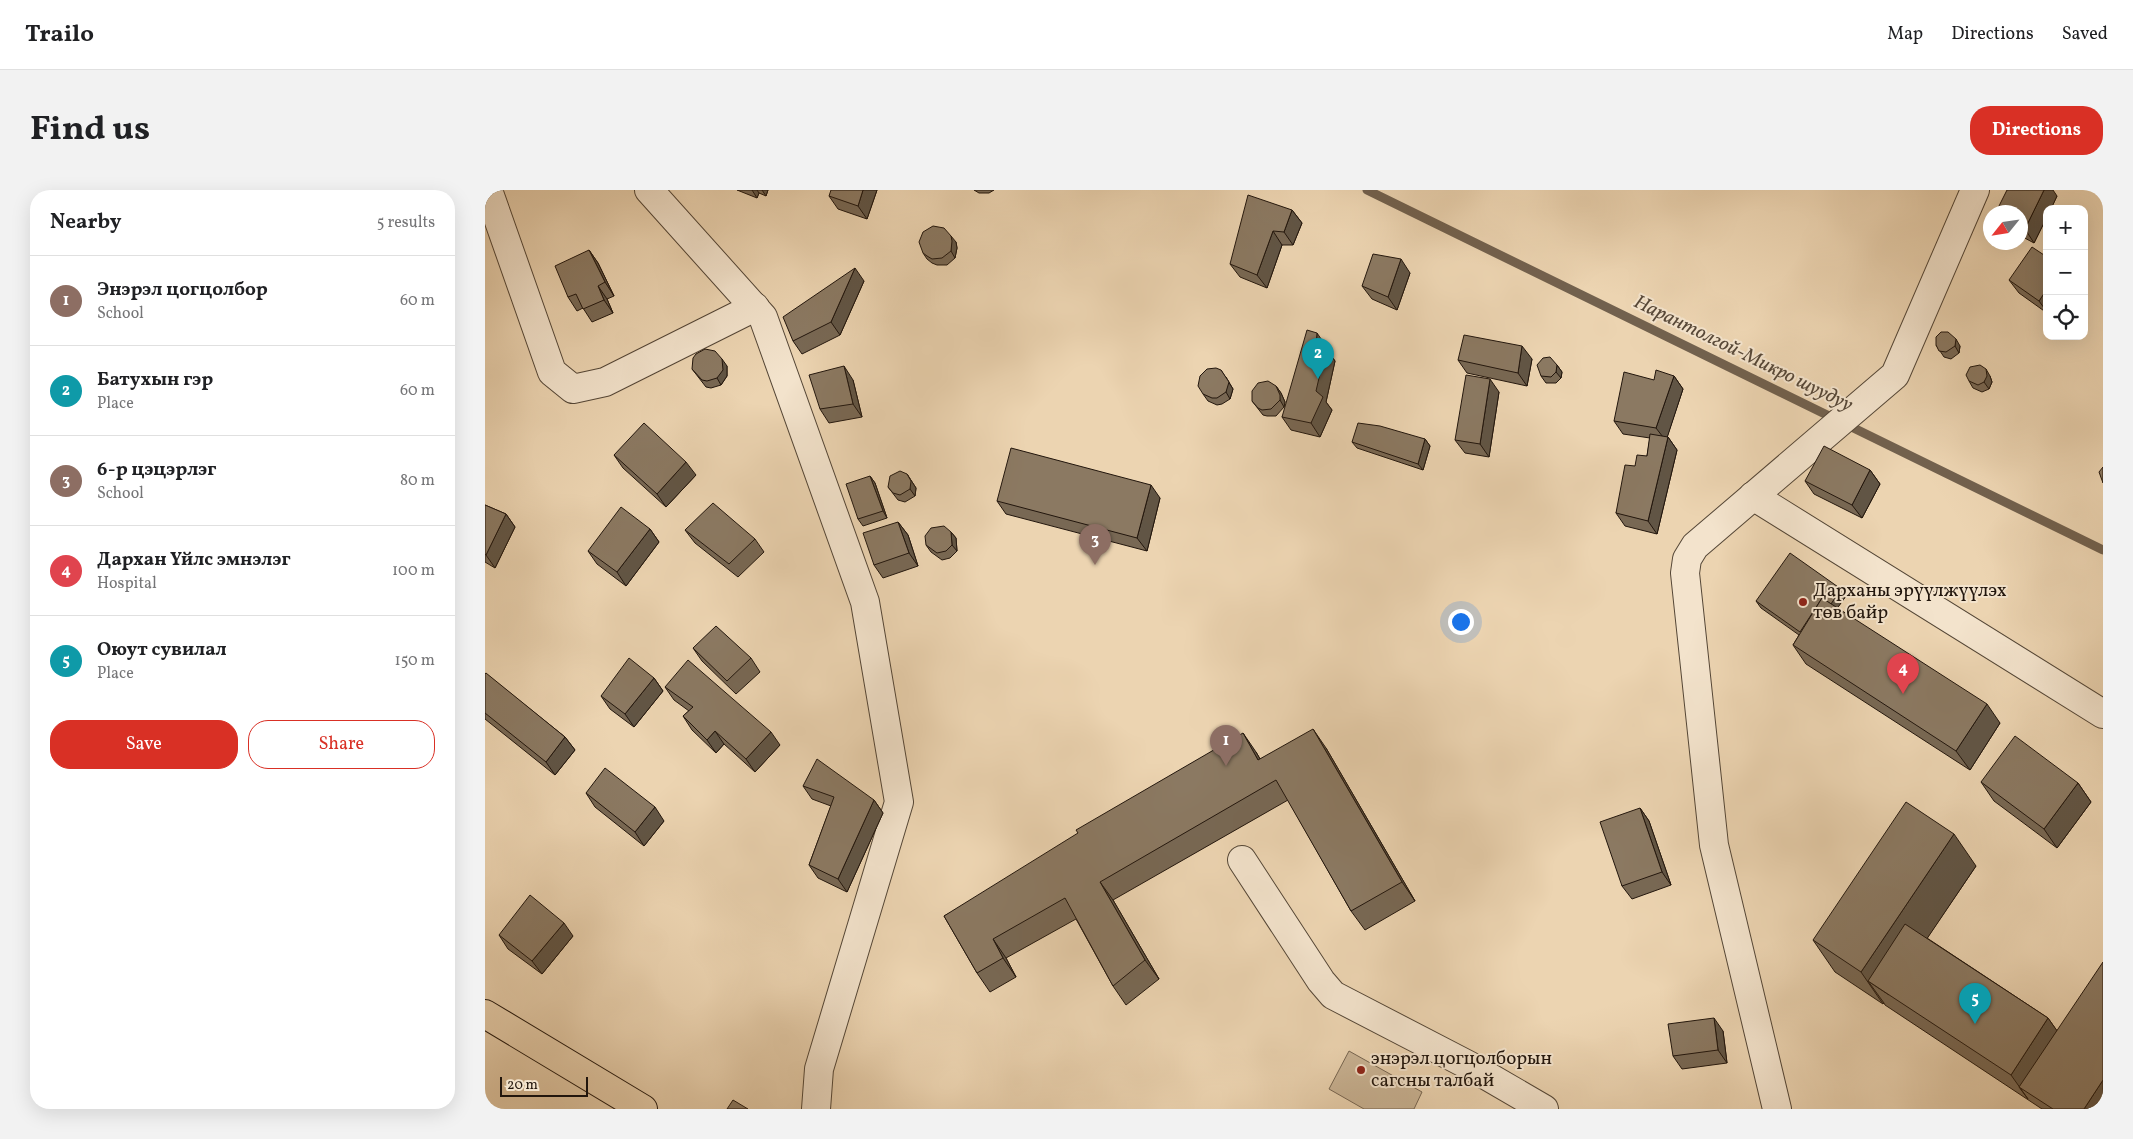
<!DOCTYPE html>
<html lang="en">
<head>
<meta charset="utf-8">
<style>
  :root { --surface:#fff; --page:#f2f2f2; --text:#202124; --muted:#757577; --line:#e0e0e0; --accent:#d93025 }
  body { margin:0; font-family:Vollkorn,serif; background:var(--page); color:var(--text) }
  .controls { position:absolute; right:15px; top:15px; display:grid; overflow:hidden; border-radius:10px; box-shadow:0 5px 20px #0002 }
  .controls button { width:45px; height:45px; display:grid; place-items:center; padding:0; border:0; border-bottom:1px solid var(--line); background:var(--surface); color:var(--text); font:25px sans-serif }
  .compass { position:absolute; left:1498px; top:15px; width:45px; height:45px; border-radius:50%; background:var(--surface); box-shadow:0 5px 20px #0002; rotate:240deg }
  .scale { position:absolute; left:15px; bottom:12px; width:88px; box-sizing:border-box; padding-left:5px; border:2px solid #22160d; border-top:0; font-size:14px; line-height:18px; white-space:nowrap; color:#22160d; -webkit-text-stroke:4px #f3e3cc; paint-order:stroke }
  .you { position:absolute; left:975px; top:431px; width:18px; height:18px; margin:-12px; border:4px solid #fff; border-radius:50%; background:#1a73e8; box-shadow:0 0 0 8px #1a73e833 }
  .badge { display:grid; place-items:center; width:32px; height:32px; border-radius:50%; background:var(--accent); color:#fff; font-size:16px; font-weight:700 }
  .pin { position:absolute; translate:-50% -41px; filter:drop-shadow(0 1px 2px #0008) }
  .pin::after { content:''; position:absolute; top:26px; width:18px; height:15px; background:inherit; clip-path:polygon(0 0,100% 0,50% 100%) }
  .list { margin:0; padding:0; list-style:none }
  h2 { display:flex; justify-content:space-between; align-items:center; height:65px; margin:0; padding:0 20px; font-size:21px }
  h2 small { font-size:16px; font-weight:400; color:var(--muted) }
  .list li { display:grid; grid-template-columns:32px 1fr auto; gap:15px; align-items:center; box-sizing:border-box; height:90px; padding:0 20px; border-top:1px solid var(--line) }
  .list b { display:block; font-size:19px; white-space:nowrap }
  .list p { margin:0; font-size:16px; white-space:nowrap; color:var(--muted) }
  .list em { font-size:16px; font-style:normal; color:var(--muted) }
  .actions { display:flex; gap:10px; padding:15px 20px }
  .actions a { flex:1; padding:11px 0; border:1px solid var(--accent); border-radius:20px; text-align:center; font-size:18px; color:var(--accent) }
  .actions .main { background:var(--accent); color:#fff }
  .icon { flex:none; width:28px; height:28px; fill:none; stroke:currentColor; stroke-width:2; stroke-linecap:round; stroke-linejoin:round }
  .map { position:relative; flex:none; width:1618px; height:919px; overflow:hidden; border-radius:20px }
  header { display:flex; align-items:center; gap:30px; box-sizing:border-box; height:70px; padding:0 25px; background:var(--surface); border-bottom:1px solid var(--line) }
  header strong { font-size:24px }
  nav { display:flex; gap:28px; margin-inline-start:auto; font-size:18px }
  .intro { display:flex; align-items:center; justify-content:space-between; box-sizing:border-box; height:120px; padding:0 30px }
  h1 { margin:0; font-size:35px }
  .button { padding:12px 22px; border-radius:20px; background:var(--accent); color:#fff; font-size:18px; font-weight:700 }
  main { display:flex; gap:30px; padding:0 30px }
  aside { flex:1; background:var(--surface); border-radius:20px; box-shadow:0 5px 20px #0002 }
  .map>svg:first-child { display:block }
  .green { fill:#cab495; stroke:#766551 }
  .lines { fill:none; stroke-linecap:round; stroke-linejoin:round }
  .stream { stroke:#72614e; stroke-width:9 }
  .minor-casing { stroke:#544636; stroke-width:30 }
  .major-casing { stroke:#22160d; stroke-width:30 }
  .minor { stroke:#f3e3cc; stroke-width:28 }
  .major { stroke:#ecd4b1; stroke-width:28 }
  .wall { fill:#786854; stroke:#22160d }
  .shaded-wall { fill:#615545; stroke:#22160d }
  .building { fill:#8b7962; stroke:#22160d }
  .poi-dot { fill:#8f2418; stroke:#f3e3cc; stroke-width:2 }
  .labels { text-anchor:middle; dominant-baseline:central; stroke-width:4; stroke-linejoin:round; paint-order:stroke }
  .poi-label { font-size:19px; fill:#22160d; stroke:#f3e3cc; text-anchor:start }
  .water-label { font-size:20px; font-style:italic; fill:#574838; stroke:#f3e3cc }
</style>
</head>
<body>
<header>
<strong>Trailo</strong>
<nav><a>Map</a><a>Directions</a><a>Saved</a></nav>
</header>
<div class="intro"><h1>Find us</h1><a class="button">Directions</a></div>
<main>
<aside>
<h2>Nearby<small>5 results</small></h2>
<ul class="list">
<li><span class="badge" style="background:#8d6e63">1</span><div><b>Энэрэл цогцолбор</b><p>School</p></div><em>60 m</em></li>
<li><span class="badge" style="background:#0f9aa8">2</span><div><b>Батухын гэр</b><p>Place</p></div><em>60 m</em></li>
<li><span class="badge" style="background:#8d6e63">3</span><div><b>6-р цэцэрлэг</b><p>School</p></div><em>80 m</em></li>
<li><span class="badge" style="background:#e0444e">4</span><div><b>Дархан Үйлс эмнэлэг</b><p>Hospital</p></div><em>100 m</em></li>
<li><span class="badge" style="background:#0f9aa8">5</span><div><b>Оюут сувилал</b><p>Place</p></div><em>150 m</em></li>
</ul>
<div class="actions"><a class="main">Save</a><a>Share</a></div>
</aside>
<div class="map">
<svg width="1618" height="919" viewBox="0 0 1618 919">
  <rect width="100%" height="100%" fill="#ecd4b1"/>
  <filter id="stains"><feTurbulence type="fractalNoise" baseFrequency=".004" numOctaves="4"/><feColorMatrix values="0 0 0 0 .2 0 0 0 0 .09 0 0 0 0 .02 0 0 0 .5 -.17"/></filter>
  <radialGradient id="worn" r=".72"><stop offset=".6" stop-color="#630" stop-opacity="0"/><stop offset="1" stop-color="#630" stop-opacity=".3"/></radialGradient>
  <!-- green -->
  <polygon class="green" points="864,861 937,902 929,919 879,919 844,899"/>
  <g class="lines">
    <!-- stream -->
    <polyline class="stream" points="882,0 1618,360"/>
    <!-- minor casing -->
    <g class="minor-casing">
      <g id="minor">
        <polyline points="3,0 67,182 88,199 120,192 270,117"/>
        <polyline points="164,0 278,127 380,412 414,612 334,879 331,919"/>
        <polyline points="1268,306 1618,524"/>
        <polyline points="757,670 836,791 848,805 985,876 1059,919"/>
        <polyline points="1292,919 1229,655 1200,383 1202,369 1210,356 1410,185 1490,0"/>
      </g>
    </g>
    <!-- major casing -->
    <g class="major-casing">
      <polyline id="major" points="0,824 158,919"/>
    </g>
    <!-- minor -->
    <use href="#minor" class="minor"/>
    <!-- major -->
    <use href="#major" class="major"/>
  </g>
  <!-- wall -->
  <g class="wall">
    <polygon points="252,0 283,0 281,6 274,3 272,8"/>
    <polygon points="392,0 382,29 353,19 344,6"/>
    <polygon points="489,0 509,0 504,3 494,3"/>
    <polygon points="1572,6 1549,53 1536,46 1536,22"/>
    <polygon points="807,20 817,33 808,55 797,55 782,98 755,87 745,74"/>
    <polygon points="471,52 472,58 470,68 462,75 452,75 447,73 442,69 438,63"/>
    <polygon points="104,60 113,73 129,106 122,109 128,123 107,132 98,118 92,121 83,107"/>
    <polygon points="1562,67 1562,123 1534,103 1524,90"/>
    <polygon points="925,83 912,120 887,109 877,96"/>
    <polygon points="379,91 355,145 317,164 308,151"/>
    <polygon points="1451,155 1475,156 1474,163 1466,169 1459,167"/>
    <polygon points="841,156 841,158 850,171 841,212 847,220 835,247 806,240 797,227"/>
    <polygon points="1047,169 1042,196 982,183 973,170"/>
    <polygon points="1072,175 1077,182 1076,188 1071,193 1061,193 1056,186"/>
    <polygon points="242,176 242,186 236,195 226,198 221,197 207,179"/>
    <polygon points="1189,186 1198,199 1182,247 1183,247 1192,260 1172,344 1140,336 1131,323 1150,276 1162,266 1165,248 1138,244 1129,231 1169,190"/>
    <polygon points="1505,186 1507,192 1504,199 1497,202 1488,198 1484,191"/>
    <polygon points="741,187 748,199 745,209 737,214 732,215 723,211 718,204"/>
    <polygon points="368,190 377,227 344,233 335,219"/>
    <polygon points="791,196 796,203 800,212 799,217 791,226 782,226 778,225 767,211"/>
    <polygon points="1014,202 1004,267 980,263 970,250"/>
    <polygon points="940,249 945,256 938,280 872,258 867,252"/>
    <polygon points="129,265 211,285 181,317 138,278"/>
    <polygon points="1385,280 1395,294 1377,328 1329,304 1320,291"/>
    <polygon points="422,284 431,298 430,306 420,312 413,310 403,297"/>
    <polygon points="385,286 390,293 402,328 378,336 373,329"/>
    <polygon points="675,308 662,361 521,324 512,311"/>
    <polygon points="0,315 21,324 30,337 10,378 0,372"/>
    <polygon points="413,332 423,345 433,376 398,388 389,375"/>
    <polygon points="165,339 174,352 141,396 112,374 103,361"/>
    <polygon points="200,340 270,349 279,362 253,387 210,353"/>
    <polygon points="466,342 471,348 472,361 465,368 457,370 446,362 441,355"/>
    <polygon points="1356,399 1361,406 1352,418 1515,533 1485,580 1321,474 1308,455 1314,445 1276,418 1271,411"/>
    <polygon points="208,458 266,468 275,482 251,504 217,471"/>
    <polygon points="0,483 80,547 90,560 70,585 0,529"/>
    <polygon points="169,488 178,501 149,537 125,519 116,506"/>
    <polygon points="180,497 295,555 270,582 239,554 231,563 207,540 198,526 204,521 189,510"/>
    <polygon points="841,558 930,711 880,740 866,721 803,610 628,710 674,789 641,815 628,796 591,729 521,768 531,787 505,802 492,783 459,726 771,562 775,569"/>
    <polygon points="1496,592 1593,593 1606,612 1572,658 1509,611"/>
    <polygon points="318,596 389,610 398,623 362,702 333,688 324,675 346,616 327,609"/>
    <polygon points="101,603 179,631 159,656 110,617"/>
    <polygon points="1155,618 1164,631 1186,695 1147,709 1137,696"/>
    <polygon points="1491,676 1442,748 1563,828 1572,841 1617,919 1557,919 1400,815 1399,813 1398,814 1350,782 1328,750"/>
    <polygon points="14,745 88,746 57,784 23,759"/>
    <polygon points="1238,841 1242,873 1197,879 1188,866"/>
  </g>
  <!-- shaded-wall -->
  <g class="shaded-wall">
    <polygon points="267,0 272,0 274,3 272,8"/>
    <polygon points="277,0 283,0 281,6"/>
    <polygon points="378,0 392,0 382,29 373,16"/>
    <polygon points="1559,0 1568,0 1572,6 1566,19 1562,19 1562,27 1549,53 1540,39"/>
    <polygon points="807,20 817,33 808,55 799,42"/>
    <polygon points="788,41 797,55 782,98 772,85"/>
    <polygon points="466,46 471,52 472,58 470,68 466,61"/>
    <polygon points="104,60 113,73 129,106 120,92"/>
    <polygon points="916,69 925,83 912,120 903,107"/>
    <polygon points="370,78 379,91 355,145 346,132"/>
    <polygon points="113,96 122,109 128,123 119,110"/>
    <polygon points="1562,99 1562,122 1554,111"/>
    <polygon points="832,143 841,156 841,159 850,171 841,212 847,220 835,247 826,233"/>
    <polygon points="1471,149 1475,156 1474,163 1470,156"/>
    <polygon points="1037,156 1047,169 1042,196 1033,183"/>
    <polygon points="237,169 242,176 242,186 236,195 232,188"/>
    <polygon points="1072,175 1077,182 1076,188 1071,182"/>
    <polygon points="359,176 368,190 377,227 368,214"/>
    <polygon points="1501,179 1505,186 1507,192 1504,199 1499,192"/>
    <polygon points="736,180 748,199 745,209 741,202"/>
    <polygon points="1189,186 1198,199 1181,251 1171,238"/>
    <polygon points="1005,189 1014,202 1004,267 995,254"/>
    <polygon points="791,196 796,203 800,212 799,217 795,210"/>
    <polygon points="1183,247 1192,260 1172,344 1163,331"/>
    <polygon points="940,249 945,256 938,280 933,274"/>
    <polygon points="201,272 211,285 181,317 172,304"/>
    <polygon points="1385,280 1395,294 1377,328 1367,315"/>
    <polygon points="422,284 431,298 430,306 425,299"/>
    <polygon points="385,286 390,293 402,328 398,321"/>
    <polygon points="666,295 675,308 662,361 652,348"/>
    <polygon points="21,324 30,337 10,378 1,365"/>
    <polygon points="413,332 423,345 433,376 424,363"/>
    <polygon points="165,339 174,352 141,396 132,382"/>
    <polygon points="466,342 471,348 472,361 467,355"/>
    <polygon points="1356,399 1361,406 1327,454 1322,447"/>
    <polygon points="169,488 178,501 149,537 140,524"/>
    <polygon points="1502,514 1515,533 1485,580 1471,561"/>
    <polygon points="828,539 841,558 930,711 917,692"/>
    <polygon points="230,541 239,554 231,563 222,550"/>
    <polygon points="286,542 295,555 270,582 261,569"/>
    <polygon points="758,543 771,562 787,589 773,570"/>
    <polygon points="80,547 90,560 70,585 61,572"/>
    <polygon points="1593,593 1606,612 1572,658 1559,639"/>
    <polygon points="389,610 398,623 362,702 353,689"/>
    <polygon points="170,617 179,631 159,656 150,642"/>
    <polygon points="1155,618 1164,631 1186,695 1177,682"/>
    <polygon points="1469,644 1491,676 1404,805 1383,791 1399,813 1398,814 1376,782"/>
    <polygon points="615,692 628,710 674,789 660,770"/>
    <polygon points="79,733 88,746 57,784 47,771"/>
    <polygon points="508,749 521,768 531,787 518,768"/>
    <polygon points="1229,828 1238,841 1242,873 1233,860"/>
    <polygon points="1563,828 1580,852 1534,897 1543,909 1526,885"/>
    <polygon points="1618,890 1618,917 1617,919 1599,919"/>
  </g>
  <!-- building -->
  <g class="building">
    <polygon points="346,0 378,0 373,16 344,6"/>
    <polygon points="1522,0 1559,0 1540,39 1536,37 1536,22 1511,22"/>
    <polygon points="763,5 807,20 799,42 788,41 772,85 745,74"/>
    <polygon points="448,36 459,38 466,46 467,51 466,61 457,68 447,69 442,66 438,63 434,52 438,42"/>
    <polygon points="1547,57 1562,67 1562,99 1554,111 1524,90"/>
    <polygon points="104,60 120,92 113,96 119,110 98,119 91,104 83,107 70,76"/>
    <polygon points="888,64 916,69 903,107 877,96"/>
    <polygon points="370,78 346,132 308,151 298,127"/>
    <polygon points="822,140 832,143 831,155 841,158 831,201 838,207 826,233 797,227"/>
    <polygon points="1456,142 1463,142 1471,149 1470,156 1461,162 1454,161 1451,155 1451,147"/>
    <polygon points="979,145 1037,156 1033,183 973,170"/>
    <polygon points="220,159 230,161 237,169 238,180 232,188 222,191 217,190 207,179 208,168 211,164"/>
    <polygon points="1065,167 1072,175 1071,182 1066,187 1056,186 1052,175 1058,168"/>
    <polygon points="1495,175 1501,179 1502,186 1499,192 1493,195 1484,191 1481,185 1485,177"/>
    <polygon points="359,176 368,214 335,219 324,185"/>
    <polygon points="731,178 736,180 744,192 741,202 732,208 727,208 718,204 713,196 715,186 722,179"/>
    <polygon points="1171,180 1189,186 1171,238 1129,231 1139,182 1169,190"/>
    <polygon points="981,185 1005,189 995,254 970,250"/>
    <polygon points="783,191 791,196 795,205 795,210 786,219 777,220 773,218 767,211 767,201 773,193"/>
    <polygon points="159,233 201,272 172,304 129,265"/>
    <polygon points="873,233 895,236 940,249 933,274 867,252"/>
    <polygon points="1165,244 1183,247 1163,331 1131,323 1140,275 1150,276 1152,265 1162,266"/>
    <polygon points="1339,256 1385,280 1367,315 1320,291"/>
    <polygon points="526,258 666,295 652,348 512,311"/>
    <polygon points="1618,277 1618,293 1614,282"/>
    <polygon points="415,281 422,284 426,291 425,299 415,305 408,303 403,297 405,286"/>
    <polygon points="385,286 398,321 373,329 361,294"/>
    <polygon points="228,313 270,349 244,374 200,340"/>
    <polygon points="0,315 21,324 1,365 0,364"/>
    <polygon points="136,317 165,339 132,382 103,361"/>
    <polygon points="413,332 424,363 389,375 378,343"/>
    <polygon points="459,336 466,342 467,355 461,361 452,363 441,355 440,346 446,338"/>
    <polygon points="1305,363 1356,399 1346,414 1337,408 1315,442 1271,411"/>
    <polygon points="1337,408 1502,514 1471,561 1308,455"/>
    <polygon points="231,436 266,468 242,491 208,458"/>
    <polygon points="144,468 169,488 140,524 116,506"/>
    <polygon points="203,470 286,542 261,569 230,541 222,550 198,526 208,517 180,497"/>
    <polygon points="1,483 80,547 61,572 0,523 0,484"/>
    <polygon points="828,539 917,692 866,721 791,590 615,692 660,770 628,796 580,708 508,749 518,768 492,783 459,726 593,643 591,640 758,543 773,570"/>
    <polygon points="1530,546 1593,593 1559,639 1496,592"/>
    <polygon points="332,569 389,610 353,689 324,675 349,607 318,596"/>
    <polygon points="120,578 170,617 150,642 101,603"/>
    <polygon points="1421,612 1469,644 1376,782 1328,750"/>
    <polygon points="1155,618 1177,682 1137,696 1115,632"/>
    <polygon points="45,705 79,733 47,771 14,745"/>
    <polygon points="1420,734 1563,828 1526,885 1383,791"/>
    <polygon points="1618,772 1618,890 1599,919 1568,919 1534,897"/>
    <polygon points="1229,828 1233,860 1188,866 1183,834"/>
    <polygon points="248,910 263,919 242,919"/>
  </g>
  <!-- markers -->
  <g class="poi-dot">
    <circle cx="1318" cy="412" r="5"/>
    <circle cx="876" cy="880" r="5"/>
  </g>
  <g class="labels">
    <!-- poi labels -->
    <g class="poi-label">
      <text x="1328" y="401">Дарханы эрүүлжүүлэх<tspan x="1328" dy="22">төв байр</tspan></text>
      <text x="886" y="869">энэрэл цогцолборын<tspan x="886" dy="22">сагсны талбай</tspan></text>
    </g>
    <!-- water labels -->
    <g class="water-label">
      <text transform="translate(1258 164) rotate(26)">Нарантолгой-Микро шуудуу</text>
    </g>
  </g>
  <rect width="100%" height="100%" filter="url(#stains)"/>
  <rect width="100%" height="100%" fill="url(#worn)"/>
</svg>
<div class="controls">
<button>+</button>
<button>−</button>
<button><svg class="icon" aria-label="locate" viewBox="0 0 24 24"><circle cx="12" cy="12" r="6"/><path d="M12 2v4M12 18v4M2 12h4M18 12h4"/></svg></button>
</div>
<svg class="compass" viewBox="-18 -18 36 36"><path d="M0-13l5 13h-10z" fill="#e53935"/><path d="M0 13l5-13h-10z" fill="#757577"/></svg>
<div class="scale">20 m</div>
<div class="you"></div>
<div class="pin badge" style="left:741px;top:576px;background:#8d6e63">1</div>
<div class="pin badge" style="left:833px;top:189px;background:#0f9aa8">2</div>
<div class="pin badge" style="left:610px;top:375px;background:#8d6e63">3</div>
<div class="pin badge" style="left:1418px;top:504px;background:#e0444e">4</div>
<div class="pin badge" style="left:1490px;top:834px;background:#0f9aa8">5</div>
</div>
</main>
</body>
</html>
